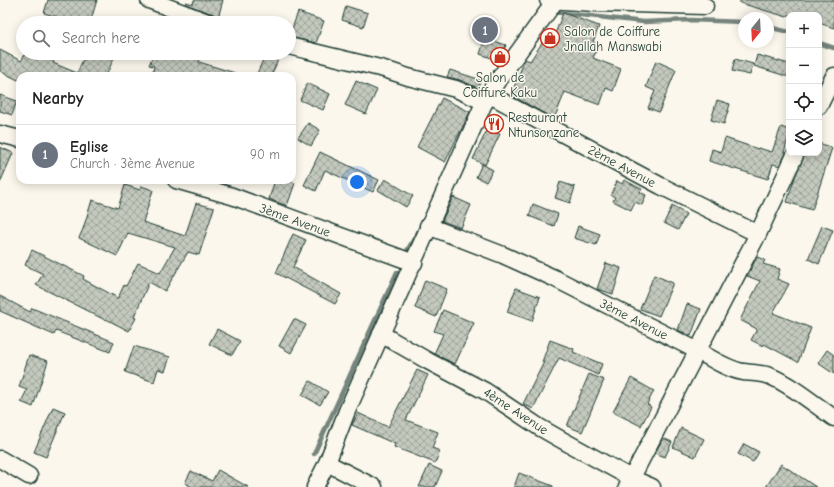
<!DOCTYPE html>
<html lang="en">
<head>
<meta charset="utf-8">
<style>
  :root { --surface:#fff; --page:#f2f2f2; --text:#222; --muted:#767676; --line:#e0e0e0; --accent:#c8321e }
  body { margin:0; font-family:"Comic Neue",sans-serif; background:var(--page); color:var(--text) }
  .controls { position:absolute; right:12px; top:12px; display:grid; overflow:hidden; border-radius:8px; box-shadow:0 2px 10px #0003 }
  .controls button { width:36px; height:36px; display:grid; place-items:center; padding:0; border:0; border-bottom:1px solid var(--line); background:var(--surface); color:var(--text); font:20px sans-serif }
  .compass { position:absolute; left:738px; top:12px; width:36px; height:36px; border-radius:50%; background:var(--surface); box-shadow:0 2px 10px #0003; rotate:198deg }
  .you { position:absolute; left:357px; top:182px; width:14px; height:14px; margin:-10px; border:3px solid #fff; border-radius:50%; background:#1a73e8; box-shadow:0 0 0 6px #1a73e833 }
  .badge { display:grid; place-items:center; width:26px; height:26px; border-radius:50%; background:var(--accent); color:#fff; font-size:13px; font-weight:700 }
  .pin { position:absolute; translate:-50% -50%; border:2px solid #fff; box-shadow:0 1px 4px #0006 }
  .list { margin:0; padding:0; list-style:none }
  h2 { display:flex; justify-content:space-between; align-items:center; height:52px; margin:0; padding:0 16px; font-size:17px }
  h2 small { font-size:13px; font-weight:400; color:var(--muted) }
  .list li { display:grid; grid-template-columns:26px 1fr auto; gap:12px; align-items:center; box-sizing:border-box; height:60px; padding:0 16px; border-top:1px solid var(--line) }
  .list b { display:block; font-size:15px; white-space:nowrap }
  .list p { margin:0; font-size:13px; white-space:nowrap; color:var(--muted) }
  .list em { font-size:13px; font-style:normal; color:var(--muted) }
  .icon { flex:none; width:22px; height:22px; fill:none; stroke:currentColor; stroke-width:2; stroke-linecap:round; stroke-linejoin:round }
  .map { position:relative; flex:none; width:834px; height:487px; overflow:hidden }
  .search { position:absolute; background:var(--surface); box-shadow:0 2px 10px #0003; left:16px; top:16px; width:280px; height:44px; display:flex; align-items:center; gap:10px; box-sizing:border-box; padding:0 14px; border-radius:22px; color:var(--muted); font-size:15px }
  .panel { position:absolute; background:var(--surface); box-shadow:0 2px 10px #0003; left:16px; top:72px; width:280px; height:112px; border-radius:12px }
  .map>svg:first-child { display:block }
  .lines { fill:none; stroke-linecap:round; stroke-linejoin:round }
  .stream { stroke:#74847b; stroke-width:4.5 }
  .building { fill:url(#building-cross-hatch); stroke:#1f3d34 }
  .street-casing { stroke:#1f3d34; stroke-width:19 }
  .street { stroke:#fbf7ec; stroke-width:16 }
  .labels { text-anchor:middle; dominant-baseline:central; stroke-width:3; stroke-linejoin:round; paint-order:stroke }
  .poi-label { font-size:13px; fill:#1f3d34; stroke:#fbf7ec; text-anchor:start }
  .street-label { font-size:13px; fill:#1f3d34; stroke:#fbf7ec }
</style>
</head>
<body>
<div class="map">
<svg width="834" height="487" viewBox="0 0 834 487">
  <defs>
    <pattern id="building-cross-hatch" width="8" height="8" patternUnits="userSpaceOnUse"><rect width="8" height="8" fill="#c4c9be"/><path d="M0 0l8 8M0 8l8-8" fill="none" stroke="#9fa49b"/></pattern>
  </defs>
  <rect width="100%" height="100%" fill="#fbf7ec"/>
  <filter id="ink" filterUnits="userSpaceOnUse"><feTurbulence type="fractalNoise" baseFrequency=".025" numOctaves="2"/><feDisplacementMap in="SourceGraphic" scale="8" xChannelSelector="R" yChannelSelector="G"/><feConvolveMatrix kernelMatrix="1 2 1 2 8 2 1 2 1" color-interpolation-filters="sRGB"/></filter>
  <g filter="url(#ink)">
    <g class="lines">
      <!-- stream -->
      <g class="stream">
        <polyline points="553,12 644,22 690,20 744,22"/>
        <polyline points="768,27 789,32"/>
        <polyline points="819,43 834,48"/>
        <polyline points="404,256 420,228"/>
        <polyline points="314,454 397,272"/>
      </g>
    </g>
    <!-- building -->
    <g class="building">
      <polygon points="48,0 97,0 90,23 62,23 63,19 44,13"/>
      <polygon points="194,0 223,0 218,18 213,14 185,4 186,2 193,4"/>
      <polygon points="740,0 834,0 834,28 819,23 819,15 788,15 787,17 740,3"/>
      <polygon points="346,6 368,13 363,27 342,20"/>
      <polygon points="298,12 324,21 316,43 289,37"/>
      <polygon points="563,13 599,26 593,42 599,45 593,58 621,69 613,91 606,88 600,105 565,92 554,119 511,95 525,59 530,61 550,31 555,34"/>
      <polygon points="485,38 506,45 500,61 480,54"/>
      <polygon points="0,50 21,61 26,53 38,53 54,61 53,63 77,73 86,53 116,53 106,76 20,76 20,81 0,71"/>
      <polygon points="154,53 203,53 199,62 235,73 234,76 152,76 154,66 149,65"/>
      <polygon points="266,53 281,53 271,76 256,76"/>
      <polygon points="757,55 789,64 789,77 754,66"/>
      <polygon points="735,59 753,64 750,75 732,71"/>
      <polygon points="656,61 676,70 659,112 648,108 655,91 646,87"/>
      <polygon points="450,70 481,80 478,88 460,80 447,77"/>
      <polygon points="356,81 377,90 366,114 345,105"/>
      <polygon points="307,83 330,94 323,110 300,100"/>
      <polygon points="0,95 17,101 12,115 0,111"/>
      <polygon points="442,98 470,112 445,162 417,147"/>
      <polygon points="717,100 730,104 724,124 711,120"/>
      <polygon points="308,123 320,130 311,146 298,138"/>
      <polygon points="781,127 789,130 789,135 784,153 786,153 780,166 773,164 768,179 709,161 712,149 721,152 725,138 758,149 758,148 772,152"/>
      <polygon points="487,130 500,134 485,165 473,159"/>
      <polygon points="819,143 832,148 812,210 787,202 795,177 805,153 819,153"/>
      <polygon points="0,147 13,153 0,183"/>
      <polygon points="320,152 379,180 373,192 325,170 316,191 304,185"/>
      <polygon points="482,164 493,170 486,182 476,177"/>
      <polygon points="385,179 413,196 406,207 378,190"/>
      <polygon points="275,180 287,180 295,183 287,206 269,199"/>
      <polygon points="624,180 642,189 640,192 646,195 642,205 635,202 631,210 613,201 615,197 611,195 617,181 622,184"/>
      <polygon points="560,182 575,187 570,203 555,198"/>
      <polygon points="125,185 140,190 141,186 153,190 143,222 185,236 196,203 214,208 199,255 188,252 165,291 149,282 134,317 136,318 129,331 106,319 105,320 36,285 43,274 25,265 32,250 84,276 83,279 118,298 124,285 126,286 138,263 160,273 175,247 128,233 117,256 79,238 83,229 92,200 118,208"/>
      <polygon points="453,197 471,205 461,228 442,221"/>
      <polygon points="533,204 558,214 554,226 529,216"/>
      <polygon points="672,206 686,214 678,230 664,223"/>
      <polygon points="578,226 600,234 596,245 574,238"/>
      <polygon points="822,226 833,230 819,264 808,259"/>
      <polygon points="293,234 306,240 293,267 341,294 335,304 276,273"/>
      <polygon points="757,257 765,260 763,264 780,269 777,279 789,284 773,313 811,328 798,362 764,344 763,346 751,340 757,329 740,320 760,281 747,276"/>
      <polygon points="606,263 621,268 613,294 597,289"/>
      <polygon points="654,275 673,283 659,316 640,309"/>
      <polygon points="425,280 447,289 436,317 415,308"/>
      <polygon points="516,288 540,297 532,321 507,312"/>
      <polygon points="0,296 30,312 32,308 114,342 110,352 56,331 54,335 0,311"/>
      <polygon points="687,304 701,309 691,336 678,330"/>
      <polygon points="443,310 474,323 455,364 434,354 443,334 434,331"/>
      <polygon points="294,319 306,325 291,353 279,346"/>
      <polygon points="217,329 240,341 232,355 209,344"/>
      <polygon points="550,340 574,349 573,352 602,364 598,375 559,358 533,409 523,404 544,362 542,362"/>
      <polygon points="134,346 170,357 165,371 158,369 154,382 125,372"/>
      <polygon points="827,350 834,355 834,374 818,363"/>
      <polygon points="29,355 48,361 33,407 21,402 27,390 19,387"/>
      <polygon points="417,370 428,375 406,420 438,432 432,448 440,451 435,463 394,447 395,444 352,425 358,413 388,427"/>
      <polygon points="589,374 604,380 582,432 567,426"/>
      <polygon points="631,378 654,391 647,404 651,407 641,426 613,412"/>
      <polygon points="310,381 328,392 320,405 302,395"/>
      <polygon points="53,407 65,412 46,457 34,452"/>
      <polygon points="681,428 704,439 695,457 673,447"/>
      <polygon points="663,438 672,442 665,457 655,453"/>
      <polygon points="744,444 759,452 753,462 738,454"/>
      <polygon points="781,464 816,487 766,487"/>
      <polygon points="429,465 442,471 435,487 419,487"/>
      <polygon points="218,470 248,487 192,487 185,483 191,471 212,481"/>
      <polygon points="519,473 553,486 553,487 514,487"/>
    </g>
    <g class="lines">
      <!-- street casing -->
      <g class="street-casing">
        <g id="street">
          <polyline points="149,0 210,23"/>
          <polyline points="548,0 594,3 705,6"/>
          <polyline points="289,46 384,69 408,77 456,89 485,102"/>
          <polyline points="488,94 661,186 758,234"/>
          <polyline points="819,106 834,76"/>
          <polyline points="0,134 20,139"/>
          <polyline points="176,180 232,196 414,263"/>
          <path d="M 428,226 L 503,255 L 554,278 L 698,351 C 712,359 727,369 743,372 C 752,373 761,373 770,376 C 793,386 814,404 834,418"/>
          <polyline points="381,334 428,361 485,391 539,427 562,440 631,478 652,487"/>
          <polyline points="0,459 29,476"/>
          <polyline points="327,463 374,487"/>
          <polyline points="315,487 327,463 347,411 488,94 556,0"/>
          <polyline points="627,487 758,234 796,153"/>
        </g>
      </g>
      <!-- street -->
      <use href="#street" class="street"/>
    </g>
  </g>
  <!-- icons -->
  <defs>
    <g id="shop-ring" transform="scale(1)"><circle r="9.5" fill="#fbf7ec" stroke="#c8321e" stroke-width="1.5"/><path d="M-5-2.5h2.3a2.7 3.5 0 0 1 5.4 0H5L5.5 6h-11ZM-1.5-2.5h3a1.5 2.3 0 0 0-3 0Z" fill="#c8321e"/></g>
    <g id="restaurant-ring" transform="scale(1)"><circle r="9.5" fill="#fbf7ec" stroke="#c8321e" stroke-width="1.5"/><path d="M-5-6h1v4h1v-4h1v4h1v-4h1v5L-1.5 .5V6h-2V.5L-5-1ZM5-6V6H3V1.5H1.5Q1.5-4 5-6Z" fill="#c8321e"/></g>
  </defs>
  <g fill-rule="evenodd">
    <use href="#shop-ring" x="550" y="38"/>
    <use href="#shop-ring" x="500" y="57"/>
    <use href="#restaurant-ring" x="494" y="124"/>
  </g>
  <g class="labels">
    <!-- poi labels -->
    <g class="poi-label">
      <text x="564" y="31">Salon de Coiffure<tspan x="564" dy="15">Jnallah Manswabi</tspan></text>
      <text x="500" y="77" text-anchor="middle">Salon de<tspan x="500" dy="15">Coiffure Kaku</tspan></text>
      <text x="508" y="117">Restaurant<tspan x="508" dy="15">Ntunsonzane</tspan></text>
    </g>
    <!-- street labels -->
    <g class="street-label">
      <text transform="translate(622 166) rotate(28)">2ème Avenue</text>
      <text transform="translate(295 220) rotate(20)">3ème Avenue</text>
      <text transform="translate(634 319) rotate(27)">3ème Avenue</text>
      <text transform="translate(516 411) rotate(33)">4ème Avenue</text>
    </g>
  </g>
</svg>
<div class="controls">
<button>+</button>
<button>−</button>
<button><svg class="icon" aria-label="locate" viewBox="0 0 24 24"><circle cx="12" cy="12" r="6"/><path d="M12 2v4M12 18v4M2 12h4M18 12h4"/></svg></button>
<button><svg class="icon" aria-label="layers" viewBox="0 0 24 24"><path d="M12 4l9 5-9 5-9-5zM3 14l9 5 9-5"/></svg></button>
</div>
<svg class="compass" viewBox="-18 -18 36 36"><path d="M0-13l5 13h-10z" fill="#e53935"/><path d="M0 13l5-13h-10z" fill="#767676"/></svg>
<div class="you"></div>
<div class="pin badge" style="left:485px;top:30px;background:#6b7280">1</div>
<div class="search"><svg class="icon" aria-label="search" viewBox="0 0 24 24"><circle cx="10" cy="10" r="6"/><path d="M15 15l6 6"/></svg>Search here</div>
<section class="panel">
<h2>Nearby<small></small></h2>
<ul class="list">
<li><span class="badge" style="background:#6b7280">1</span><div><b>Eglise</b><p>Church · 3ème Avenue</p></div><em>90 m</em></li>
</ul>
</section>
</div>
</body>
</html>
